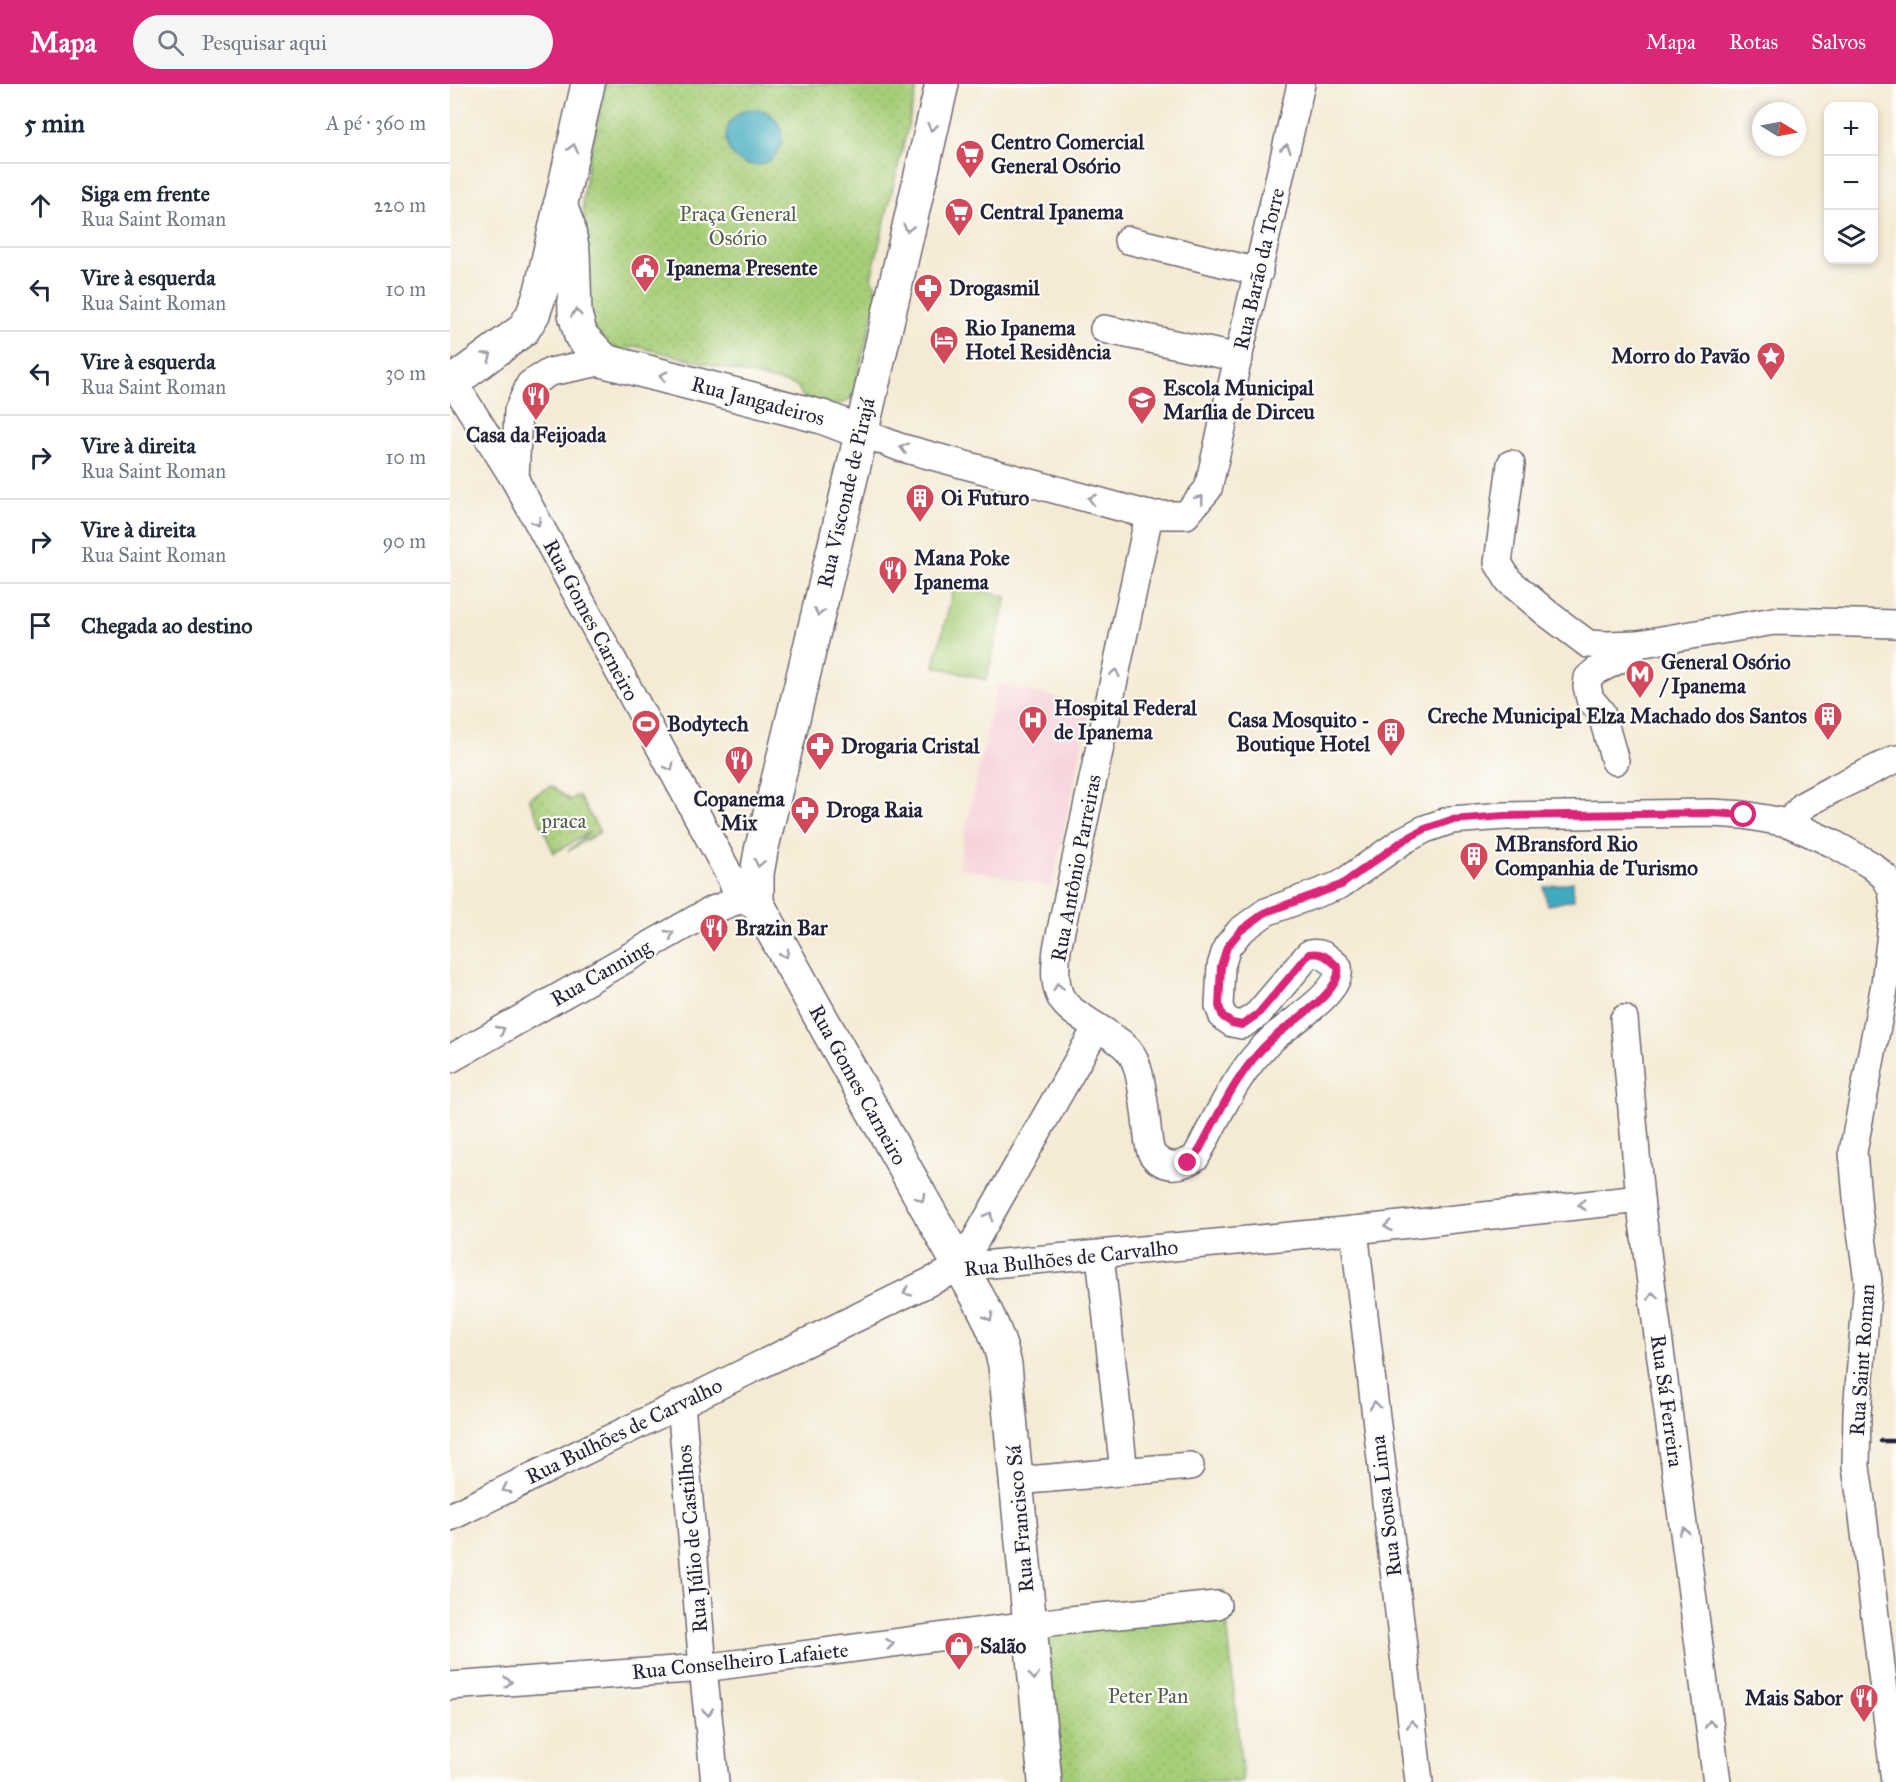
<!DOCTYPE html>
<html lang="pt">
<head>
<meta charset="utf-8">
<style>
  :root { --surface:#fff; --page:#f6f6f7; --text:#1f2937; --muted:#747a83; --line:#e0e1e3; --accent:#db2777 }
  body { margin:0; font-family:"IM FELL Great Primer",serif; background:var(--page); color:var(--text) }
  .controls { position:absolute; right:18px; top:18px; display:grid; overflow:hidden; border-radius:12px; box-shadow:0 3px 9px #0003 }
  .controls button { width:54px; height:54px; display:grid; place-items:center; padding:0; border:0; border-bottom:2px solid var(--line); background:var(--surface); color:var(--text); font:30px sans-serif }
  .compass { position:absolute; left:1302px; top:18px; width:54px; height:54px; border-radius:50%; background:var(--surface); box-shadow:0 3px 9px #0003; rotate:100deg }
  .stop { position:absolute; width:18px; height:18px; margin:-14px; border:4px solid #db2777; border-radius:50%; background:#fff }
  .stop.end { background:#db2777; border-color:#fff; box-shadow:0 2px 6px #0008 }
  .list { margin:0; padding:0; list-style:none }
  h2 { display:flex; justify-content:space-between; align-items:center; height:78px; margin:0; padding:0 24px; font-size:26px }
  h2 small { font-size:20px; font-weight:400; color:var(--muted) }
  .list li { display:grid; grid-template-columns:39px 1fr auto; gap:18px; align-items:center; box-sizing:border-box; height:84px; padding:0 24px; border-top:2px solid var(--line) }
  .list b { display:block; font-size:22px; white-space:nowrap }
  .list p { margin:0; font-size:20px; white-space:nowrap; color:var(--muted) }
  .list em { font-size:20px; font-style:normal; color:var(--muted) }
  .icon { flex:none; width:33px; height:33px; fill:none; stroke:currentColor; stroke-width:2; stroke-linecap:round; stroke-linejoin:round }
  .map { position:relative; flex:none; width:1446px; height:1698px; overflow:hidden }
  header { display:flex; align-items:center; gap:36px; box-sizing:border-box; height:84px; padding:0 30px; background:var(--accent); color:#fff }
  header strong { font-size:28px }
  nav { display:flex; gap:33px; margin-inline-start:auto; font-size:21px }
  .search { width:420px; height:54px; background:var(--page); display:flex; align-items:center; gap:15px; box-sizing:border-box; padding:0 21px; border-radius:33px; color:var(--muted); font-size:22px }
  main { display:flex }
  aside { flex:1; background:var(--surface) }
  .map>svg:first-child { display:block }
  .built { fill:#f6cfd8 }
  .grass { fill:url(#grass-dots); stroke:#64785a; stroke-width:1.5 }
  .garden { fill:#a7ce78; stroke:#64785a; stroke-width:1.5 }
  .water { fill:#41aac0; stroke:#32667e; stroke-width:1.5 }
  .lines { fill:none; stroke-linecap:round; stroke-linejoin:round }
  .minor-casing { stroke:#6c6871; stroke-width:30 }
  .major-casing { stroke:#6c6871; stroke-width:36 }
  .minor { stroke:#fff; stroke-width:27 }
  .major { stroke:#fff; stroke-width:33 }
  .rail { stroke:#22223b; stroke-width:4.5 }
  .oneway { stroke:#9c9ca7 }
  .route { stroke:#db2777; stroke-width:8 }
  .labels { text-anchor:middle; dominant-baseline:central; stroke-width:4.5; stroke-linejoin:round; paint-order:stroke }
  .poi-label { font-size:21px; font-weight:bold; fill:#22223b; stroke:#fdfcf7; text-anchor:start }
  .park-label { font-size:21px; fill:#515e50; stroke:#fdfcf7 }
  .street-label { font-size:21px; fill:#22223b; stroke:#fdfcf7 }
</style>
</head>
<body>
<header>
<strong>Mapa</strong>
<div class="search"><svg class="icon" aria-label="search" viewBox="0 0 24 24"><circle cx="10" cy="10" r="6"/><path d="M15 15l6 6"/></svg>Pesquisar aqui</div>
<nav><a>Mapa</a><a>Rotas</a><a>Salvos</a></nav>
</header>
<main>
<aside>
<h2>5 min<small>A pé · 360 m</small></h2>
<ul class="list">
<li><svg class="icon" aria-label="ahead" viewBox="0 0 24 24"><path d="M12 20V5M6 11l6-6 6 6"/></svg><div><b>Siga em frente</b><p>Rua Saint Roman</p></div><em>220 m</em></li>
<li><svg class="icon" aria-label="left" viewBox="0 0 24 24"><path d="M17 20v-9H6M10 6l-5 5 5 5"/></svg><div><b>Vire à esquerda</b><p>Rua Saint Roman</p></div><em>10 m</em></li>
<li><svg class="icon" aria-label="left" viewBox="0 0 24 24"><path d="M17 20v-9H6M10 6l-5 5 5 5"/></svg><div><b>Vire à esquerda</b><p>Rua Saint Roman</p></div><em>30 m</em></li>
<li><svg class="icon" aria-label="right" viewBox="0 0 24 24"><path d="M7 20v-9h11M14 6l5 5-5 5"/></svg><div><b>Vire à direita</b><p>Rua Saint Roman</p></div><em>10 m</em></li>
<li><svg class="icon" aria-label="right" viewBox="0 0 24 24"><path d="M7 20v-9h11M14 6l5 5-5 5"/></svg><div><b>Vire à direita</b><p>Rua Saint Roman</p></div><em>90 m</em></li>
<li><svg class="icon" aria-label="arrive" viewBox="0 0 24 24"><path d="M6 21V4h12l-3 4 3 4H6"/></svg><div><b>Chegada ao destino</b></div></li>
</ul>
</aside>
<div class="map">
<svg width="1446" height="1698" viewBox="0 0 1446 1698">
  <defs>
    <pattern id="grass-dots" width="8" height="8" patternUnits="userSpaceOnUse" patternTransform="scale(1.5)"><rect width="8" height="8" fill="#a7ce78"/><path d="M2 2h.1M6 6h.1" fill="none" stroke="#8fb169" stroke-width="1.8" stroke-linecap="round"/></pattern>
  </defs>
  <rect width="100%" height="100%" fill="#fdfcf7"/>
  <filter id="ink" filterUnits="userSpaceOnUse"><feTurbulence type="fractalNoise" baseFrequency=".0167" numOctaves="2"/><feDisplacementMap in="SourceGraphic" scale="12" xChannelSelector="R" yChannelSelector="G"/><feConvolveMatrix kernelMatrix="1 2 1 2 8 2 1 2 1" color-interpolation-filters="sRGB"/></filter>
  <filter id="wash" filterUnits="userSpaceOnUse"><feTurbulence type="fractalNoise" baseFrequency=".008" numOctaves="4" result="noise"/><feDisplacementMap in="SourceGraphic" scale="24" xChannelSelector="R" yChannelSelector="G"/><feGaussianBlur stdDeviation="1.35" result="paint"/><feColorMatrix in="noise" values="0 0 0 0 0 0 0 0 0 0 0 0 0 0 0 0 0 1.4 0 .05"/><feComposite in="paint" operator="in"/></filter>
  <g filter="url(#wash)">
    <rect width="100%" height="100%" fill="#f5ead4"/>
    <!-- built -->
    <polygon class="built" points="547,600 641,621 602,803 508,783"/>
    <!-- grass -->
    <g class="grass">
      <path d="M 156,0 L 468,0 L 421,194 L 429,208 L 402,313 C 389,327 370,318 353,313 L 347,302 L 185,262 L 172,267 L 153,260 L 133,227 L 136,176 L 133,114 L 138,77 Z"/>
      <polygon points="101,702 120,716 128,711 150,748 118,767 140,748 104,769 79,714"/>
      <polygon points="774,1508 793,1698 607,1698 598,1546"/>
    </g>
    <!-- garden -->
    <polygon class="garden" points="505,499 557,513 536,596 484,582"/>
    <!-- water -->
    <g class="water">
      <circle cx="304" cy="53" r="28"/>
      <polygon points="1123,798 1124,816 1097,821 1094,803"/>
    </g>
  </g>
  <g filter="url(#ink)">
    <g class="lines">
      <!-- minor casing -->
      <g class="minor-casing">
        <g id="minor">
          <polyline points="678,156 809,188"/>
          <polyline points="654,245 789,274"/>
          <polyline points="0,293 65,396 281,794 289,816"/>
          <polyline points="411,348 449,363 699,431 736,431 758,405 851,0"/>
          <polyline points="1061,380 1048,479 1059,497 1098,530 1138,560 1157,561 1188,560"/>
          <polyline points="65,396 68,327 80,300 100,288 155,277"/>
          <path d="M 699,431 L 607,865 C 601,922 614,921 658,950 C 667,956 676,961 682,971 C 691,984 695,1026 697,1043 C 698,1051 698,1062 702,1070 C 707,1077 713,1080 721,1081 C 731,1082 738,1079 746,1073 C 768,1032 787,987 821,956 C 838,939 893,909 888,883 C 877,873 873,868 859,870 L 808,930 L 792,941 L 782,939 L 773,933 L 769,922 L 771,882 L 777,863 L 790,847 L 816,828 L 890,801 L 954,756 L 975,745 L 1001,736 L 1055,732 L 1262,729 L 1294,731 L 1338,739 L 1382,759 L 1421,781 L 1435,793 L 1442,806 L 1444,823 L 1435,900 L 1403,1068 L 1408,1125 L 1418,1197 L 1407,1328 L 1406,1383 L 1412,1424 L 1445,1698"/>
          <polyline points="1165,677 1151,628 1140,615 1137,602 1138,594 1146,587 1178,571 1188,560 1324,537 1446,540"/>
          <polyline points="1338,739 1354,721 1383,705 1446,675"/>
          <polyline points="1174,935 1190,1115 1267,1698"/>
          <polyline points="0,975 260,827 289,816 305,819"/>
          <polyline points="904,1146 969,1698"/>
          <polyline points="650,1171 674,1388"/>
          <polyline points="510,1183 647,943"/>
          <polyline points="231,1319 253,1584 265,1698"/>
          <polyline points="566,1397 740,1382"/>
          <polyline points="0,1433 510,1183 904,1146 1190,1115"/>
          <polyline points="0,1602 253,1584 610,1537 767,1521"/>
        </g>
      </g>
      <!-- major casing -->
      <g class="major-casing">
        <g id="major">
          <path d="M 492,0 L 404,381 L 311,767 L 307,790 L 307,819 L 510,1183 C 529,1214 547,1244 555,1281 L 595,1698"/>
          <polyline points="110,121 118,142 123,168 125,230 131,252 155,277 372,333 411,348"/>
          <polyline points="0,300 73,246 83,230 91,207 138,0"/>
        </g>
      </g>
      <!-- minor -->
      <use href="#minor" class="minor"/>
      <!-- major -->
      <use href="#major" class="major"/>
      <!-- rail -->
      <polyline class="rail" points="1431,1357 1446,1357"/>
    </g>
    <!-- one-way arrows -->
    <defs><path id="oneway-chevron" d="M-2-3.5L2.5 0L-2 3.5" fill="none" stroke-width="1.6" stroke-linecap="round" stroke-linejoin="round" transform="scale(1.5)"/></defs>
    <g class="oneway">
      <use href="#oneway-chevron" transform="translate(482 43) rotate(103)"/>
      <use href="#oneway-chevron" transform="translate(123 64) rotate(-77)"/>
      <use href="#oneway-chevron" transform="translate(836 64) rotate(-77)"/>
      <use href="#oneway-chevron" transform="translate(458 144) rotate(103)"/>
      <use href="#oneway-chevron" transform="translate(126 229) rotate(-98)"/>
      <use href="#oneway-chevron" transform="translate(38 272) rotate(-36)"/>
      <use href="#oneway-chevron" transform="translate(213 292) rotate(-165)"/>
      <use href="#oneway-chevron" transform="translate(454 364) rotate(-165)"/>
      <use href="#oneway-chevron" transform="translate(642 415) rotate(-165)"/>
      <use href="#oneway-chevron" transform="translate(750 415) rotate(-50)"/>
      <use href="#oneway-chevron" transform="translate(87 438) rotate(62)"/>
      <use href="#oneway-chevron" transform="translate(369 528) rotate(103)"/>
      <use href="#oneway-chevron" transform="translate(665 589) rotate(-78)"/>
      <use href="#oneway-chevron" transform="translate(220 683) rotate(62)"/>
      <use href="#oneway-chevron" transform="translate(309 779) rotate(102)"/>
      <use href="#oneway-chevron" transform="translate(220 850) rotate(-30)"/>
      <use href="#oneway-chevron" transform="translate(335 870) rotate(61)"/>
      <use href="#oneway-chevron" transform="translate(608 903) rotate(-102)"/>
      <use href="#oneway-chevron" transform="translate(51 946) rotate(-30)"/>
      <use href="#oneway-chevron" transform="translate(471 1114) rotate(61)"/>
      <use href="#oneway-chevron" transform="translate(1132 1121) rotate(174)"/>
      <use href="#oneway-chevron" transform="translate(539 1132) rotate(-60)"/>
      <use href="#oneway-chevron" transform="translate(938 1142) rotate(174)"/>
      <use href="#oneway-chevron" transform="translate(457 1208) rotate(154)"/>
      <use href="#oneway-chevron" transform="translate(1203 1212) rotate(-98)"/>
      <use href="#oneway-chevron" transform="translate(539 1233) rotate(63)"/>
      <use href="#oneway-chevron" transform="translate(925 1321) rotate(-97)"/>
      <use href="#oneway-chevron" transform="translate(56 1405) rotate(154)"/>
      <use href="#oneway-chevron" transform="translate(1234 1447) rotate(-98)"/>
      <use href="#oneway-chevron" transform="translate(440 1560) rotate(-7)"/>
      <use href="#oneway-chevron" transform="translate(584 1592) rotate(85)"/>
      <use href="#oneway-chevron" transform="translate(58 1598) rotate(-4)"/>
      <use href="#oneway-chevron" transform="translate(258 1628) rotate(84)"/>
      <use href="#oneway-chevron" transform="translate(962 1640) rotate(-97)"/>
      <use href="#oneway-chevron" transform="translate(1260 1640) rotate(-98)"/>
    </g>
  </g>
  <g class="lines" filter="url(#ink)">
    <!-- route -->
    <path class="route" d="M 738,1079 L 746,1072 C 768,1032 787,987 821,956 C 838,939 893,909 888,883 C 877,873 873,868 859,870 L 808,930 L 792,941 L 782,939 L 773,933 L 769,922 L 771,882 L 777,863 L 790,847 L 816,828 L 891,801 L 954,756 L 975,745 L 1001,736 L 1054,732 L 1262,729 L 1294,731"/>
  </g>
  <!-- icons -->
  <defs>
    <g id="supermarket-pin" transform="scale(1.5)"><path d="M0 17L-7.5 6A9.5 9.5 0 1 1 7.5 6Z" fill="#d1495b" stroke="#fdfcf7"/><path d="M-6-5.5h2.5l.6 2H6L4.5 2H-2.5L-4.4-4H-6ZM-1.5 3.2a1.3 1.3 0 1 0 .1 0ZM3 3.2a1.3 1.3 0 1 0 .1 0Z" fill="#fff"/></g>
    <g id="civic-pin" transform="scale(1.5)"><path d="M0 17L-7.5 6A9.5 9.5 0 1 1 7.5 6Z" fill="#d1495b" stroke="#fdfcf7"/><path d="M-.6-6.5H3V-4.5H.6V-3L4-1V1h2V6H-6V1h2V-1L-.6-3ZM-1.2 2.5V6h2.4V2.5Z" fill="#fff"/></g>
    <g id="pharmacy-pin" transform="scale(1.5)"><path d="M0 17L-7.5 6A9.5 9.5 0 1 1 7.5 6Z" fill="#d1495b" stroke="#fdfcf7"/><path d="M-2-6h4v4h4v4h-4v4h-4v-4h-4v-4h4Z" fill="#fff"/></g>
    <g id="hotel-pin" transform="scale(1.5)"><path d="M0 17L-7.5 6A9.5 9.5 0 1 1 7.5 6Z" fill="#d1495b" stroke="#fdfcf7"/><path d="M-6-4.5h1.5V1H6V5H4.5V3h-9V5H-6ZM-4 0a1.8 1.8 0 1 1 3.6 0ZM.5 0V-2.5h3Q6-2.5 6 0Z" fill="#fff"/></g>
    <g id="sight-pin" transform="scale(1.5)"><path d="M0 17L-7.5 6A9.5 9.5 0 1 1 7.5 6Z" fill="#d1495b" stroke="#fdfcf7"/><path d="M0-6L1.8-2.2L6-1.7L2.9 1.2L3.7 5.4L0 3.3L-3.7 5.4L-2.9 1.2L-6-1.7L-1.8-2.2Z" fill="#fff"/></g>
    <g id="restaurant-pin" transform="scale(1.5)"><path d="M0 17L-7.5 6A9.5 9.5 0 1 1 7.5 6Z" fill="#d1495b" stroke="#fdfcf7"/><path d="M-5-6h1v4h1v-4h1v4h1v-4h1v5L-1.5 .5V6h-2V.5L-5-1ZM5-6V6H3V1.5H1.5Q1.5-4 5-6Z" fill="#fff"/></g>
    <g id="school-pin" transform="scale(1.5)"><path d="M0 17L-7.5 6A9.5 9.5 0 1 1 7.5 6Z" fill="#d1495b" stroke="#fdfcf7"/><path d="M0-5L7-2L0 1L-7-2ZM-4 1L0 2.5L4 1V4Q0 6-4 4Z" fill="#fff"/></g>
    <g id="building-pin" transform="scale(1.5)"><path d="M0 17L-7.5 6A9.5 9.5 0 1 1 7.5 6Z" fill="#d1495b" stroke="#fdfcf7"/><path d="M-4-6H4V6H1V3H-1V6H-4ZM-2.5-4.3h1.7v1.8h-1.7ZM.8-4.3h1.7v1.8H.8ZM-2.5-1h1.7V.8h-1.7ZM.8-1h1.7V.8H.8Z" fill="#fff"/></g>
    <g id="metro-pin" transform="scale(1.5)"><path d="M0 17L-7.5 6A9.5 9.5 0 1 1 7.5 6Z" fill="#d1495b" stroke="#fdfcf7"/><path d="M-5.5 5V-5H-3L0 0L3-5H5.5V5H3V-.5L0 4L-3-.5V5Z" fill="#fff"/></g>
    <g id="hospital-pin" transform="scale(1.5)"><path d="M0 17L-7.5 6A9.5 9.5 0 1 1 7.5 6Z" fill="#d1495b" stroke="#fdfcf7"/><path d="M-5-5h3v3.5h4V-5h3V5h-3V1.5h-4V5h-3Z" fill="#fff"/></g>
    <g id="stadium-pin" transform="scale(1.5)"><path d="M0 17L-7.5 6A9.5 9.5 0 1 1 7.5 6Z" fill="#d1495b" stroke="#fdfcf7"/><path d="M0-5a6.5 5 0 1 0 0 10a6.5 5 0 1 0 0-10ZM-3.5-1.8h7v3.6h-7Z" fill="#fff"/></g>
    <g id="shop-pin" transform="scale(1.5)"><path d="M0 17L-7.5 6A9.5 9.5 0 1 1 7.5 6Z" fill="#d1495b" stroke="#fdfcf7"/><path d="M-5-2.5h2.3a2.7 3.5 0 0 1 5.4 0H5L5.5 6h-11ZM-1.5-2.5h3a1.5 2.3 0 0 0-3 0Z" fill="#fff"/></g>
  </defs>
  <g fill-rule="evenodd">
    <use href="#supermarket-pin" x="520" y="70"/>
    <use href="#supermarket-pin" x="509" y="128"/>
    <use href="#civic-pin" x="195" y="184"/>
    <use href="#pharmacy-pin" x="478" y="204"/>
    <use href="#hotel-pin" x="494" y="256"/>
    <use href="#sight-pin" x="1321" y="272"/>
    <use href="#restaurant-pin" x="86" y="312"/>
    <use href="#school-pin" x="692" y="316"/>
    <use href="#building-pin" x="470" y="414"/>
    <use href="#restaurant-pin" x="443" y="486"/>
    <use href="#metro-pin" x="1190" y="590"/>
    <use href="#building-pin" x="1378" y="632"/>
    <use href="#hospital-pin" x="583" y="636"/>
    <use href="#stadium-pin" x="196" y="640"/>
    <use href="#building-pin" x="941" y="648"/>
    <use href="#pharmacy-pin" x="370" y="662"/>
    <use href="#restaurant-pin" x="289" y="676"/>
    <use href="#pharmacy-pin" x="355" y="726"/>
    <use href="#building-pin" x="1024" y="772"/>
    <use href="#restaurant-pin" x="264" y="844"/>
    <use href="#shop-pin" x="509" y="1562"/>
    <use href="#restaurant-pin" x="1414" y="1614"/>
  </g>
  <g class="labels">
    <!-- poi labels -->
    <g class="poi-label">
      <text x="541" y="58">Centro Comercial<tspan x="541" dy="24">General Osório</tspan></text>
      <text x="530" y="128">Central Ipanema</text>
      <text x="216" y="184">Ipanema Presente</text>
      <text x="499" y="204">Drogasmil</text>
      <text x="515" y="244">Rio Ipanema<tspan x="515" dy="24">Hotel Residência</tspan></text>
      <text x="1300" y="272" text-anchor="end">Morro do Pavão</text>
      <text x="713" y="304">Escola Municipal<tspan x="713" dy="24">Marília de Dirceu</tspan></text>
      <text x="86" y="351" text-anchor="middle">Casa da Feijoada</text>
      <text x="491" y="414">Oi Futuro</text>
      <text x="464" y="474">Mana Poke<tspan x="464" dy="24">Ipanema</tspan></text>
      <text x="1211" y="578">General Osório<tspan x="1211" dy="24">/ Ipanema</tspan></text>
      <text x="604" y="624">Hospital Federal<tspan x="604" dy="24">de Ipanema</tspan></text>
      <text x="1357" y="632" text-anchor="end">Creche Municipal Elza Machado dos Santos</text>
      <text x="920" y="636" text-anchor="end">Casa Mosquito -<tspan x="920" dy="24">Boutique Hotel</tspan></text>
      <text x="217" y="640">Bodytech</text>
      <text x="391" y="662">Drogaria Cristal</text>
      <text x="289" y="715" text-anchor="middle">Copanema<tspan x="289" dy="24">Mix</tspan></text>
      <text x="376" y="726">Droga Raia</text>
      <text x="1045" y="760">MBransford Rio<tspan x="1045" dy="24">Companhia de Turismo</tspan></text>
      <text x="285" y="844">Brazin Bar</text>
      <text x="530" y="1562">Salão</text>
      <text x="1393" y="1614" text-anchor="end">Mais Sabor</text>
    </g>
    <!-- park labels -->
    <g class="park-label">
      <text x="288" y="130">Praça General<tspan x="288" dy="24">Osório</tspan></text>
      <text x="114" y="737">praca</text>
      <text x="698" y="1612">Peter Pan</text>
    </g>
    <!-- street labels -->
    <g class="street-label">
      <text transform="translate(809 185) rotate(-77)">Rua Barão da Torre</text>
      <text transform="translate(308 317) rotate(15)">Rua Jangadeiros</text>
      <text transform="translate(396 409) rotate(-77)">Rua Visconde de Pirajá</text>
      <text transform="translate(141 536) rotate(62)">Rua Gomes Carneiro</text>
      <text transform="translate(626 784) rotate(-79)">Rua Antônio Parreiras</text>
      <text transform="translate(151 889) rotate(-30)">Rua Canning</text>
      <text transform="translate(408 1001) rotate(61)">Rua Gomes Carneiro</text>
      <text transform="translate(621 1174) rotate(-6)">Rua Bulhões de Carvalho</text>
      <text transform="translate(1412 1276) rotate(-86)">Rua Saint Roman</text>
      <text transform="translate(1217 1317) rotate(82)">Rua Sá Ferreira</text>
      <text transform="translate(174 1347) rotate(-26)">Rua Bulhões de Carvalho</text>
      <text transform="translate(936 1422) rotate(-97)">Rua Sousa Lima</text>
      <text transform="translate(570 1435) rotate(-95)">Rua Francisco Sá</text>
      <text transform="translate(242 1455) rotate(-95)">Rua Júlio de Castilhos</text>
      <text transform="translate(290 1577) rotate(-6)">Rua Conselheiro Lafaiete</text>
    </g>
  </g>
</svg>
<div class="controls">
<button>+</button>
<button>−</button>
<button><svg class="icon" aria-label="layers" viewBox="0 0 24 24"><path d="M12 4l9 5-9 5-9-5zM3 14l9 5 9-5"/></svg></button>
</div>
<svg class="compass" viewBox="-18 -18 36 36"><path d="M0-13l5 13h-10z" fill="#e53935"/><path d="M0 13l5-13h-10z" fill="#747a83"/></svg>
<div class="stop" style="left:1294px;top:731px"></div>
<div class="stop end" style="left:738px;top:1079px"></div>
</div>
</main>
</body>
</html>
